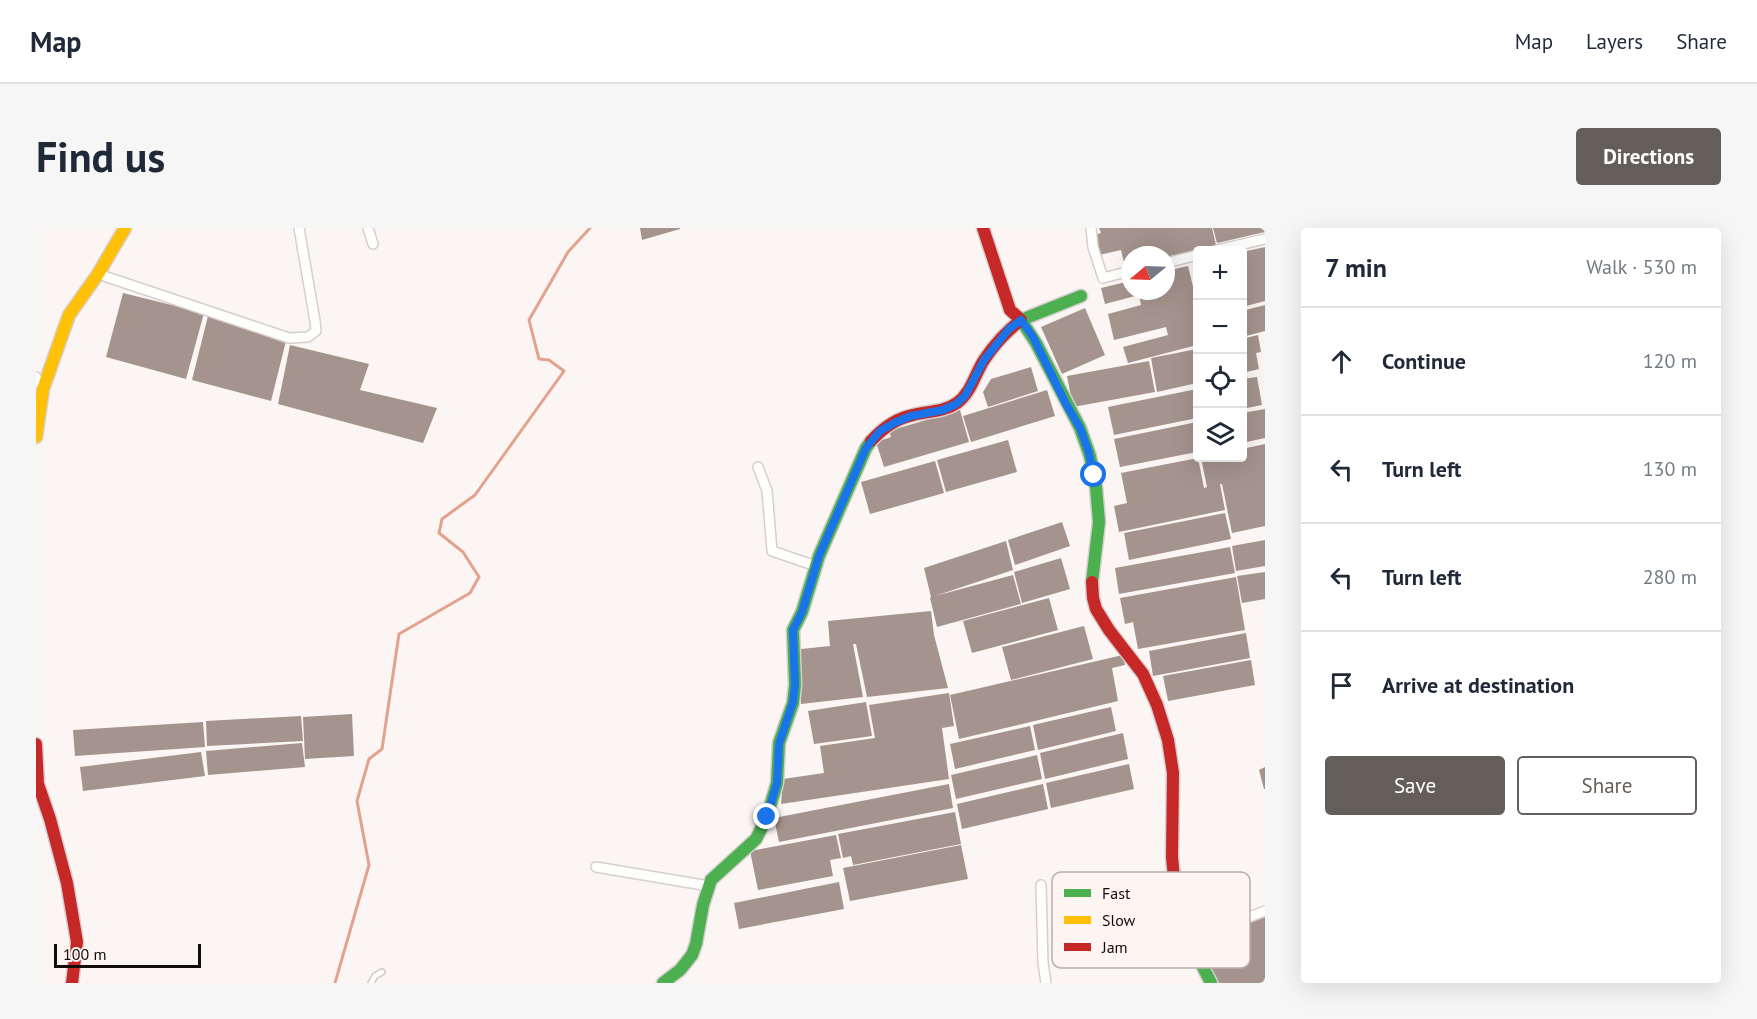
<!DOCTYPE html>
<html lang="en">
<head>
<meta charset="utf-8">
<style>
  :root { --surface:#fff; --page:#f6f6f7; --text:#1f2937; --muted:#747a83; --line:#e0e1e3; --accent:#645e5b }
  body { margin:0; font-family:"PT Sans",sans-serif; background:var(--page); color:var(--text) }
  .controls { position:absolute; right:18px; top:18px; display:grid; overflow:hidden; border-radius:6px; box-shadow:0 6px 24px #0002 }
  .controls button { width:54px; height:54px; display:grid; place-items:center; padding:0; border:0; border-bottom:2px solid var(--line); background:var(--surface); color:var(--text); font:30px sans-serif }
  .compass { position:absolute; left:1085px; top:18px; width:54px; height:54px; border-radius:50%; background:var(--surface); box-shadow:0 6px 24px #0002; rotate:251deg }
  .scale { position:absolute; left:18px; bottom:15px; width:147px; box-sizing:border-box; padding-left:6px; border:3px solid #130c09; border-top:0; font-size:16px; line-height:21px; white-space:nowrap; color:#130c09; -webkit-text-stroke:4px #fef4f1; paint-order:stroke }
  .stop { position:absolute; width:18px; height:18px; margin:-14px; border:4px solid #1a73e8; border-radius:50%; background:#fff }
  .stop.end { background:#1a73e8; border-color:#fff; box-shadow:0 2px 6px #0008 }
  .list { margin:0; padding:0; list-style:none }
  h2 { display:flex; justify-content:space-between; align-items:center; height:78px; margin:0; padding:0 24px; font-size:26px }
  h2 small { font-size:20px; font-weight:400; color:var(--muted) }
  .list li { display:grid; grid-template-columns:39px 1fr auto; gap:18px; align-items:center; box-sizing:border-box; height:108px; padding:0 24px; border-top:2px solid var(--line) }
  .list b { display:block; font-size:22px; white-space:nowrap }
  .list em { font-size:20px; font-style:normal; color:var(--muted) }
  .actions { display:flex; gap:12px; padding:18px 24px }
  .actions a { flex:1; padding:14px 0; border:2px solid var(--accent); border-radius:6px; text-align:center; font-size:21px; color:var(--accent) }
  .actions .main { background:var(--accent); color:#fff }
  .icon { flex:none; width:33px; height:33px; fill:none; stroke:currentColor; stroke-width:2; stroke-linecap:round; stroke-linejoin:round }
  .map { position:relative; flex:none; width:1229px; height:755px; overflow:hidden; border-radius:6px }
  header { display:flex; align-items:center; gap:36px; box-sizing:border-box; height:84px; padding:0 30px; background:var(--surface); border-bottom:2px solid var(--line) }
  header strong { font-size:28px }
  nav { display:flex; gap:33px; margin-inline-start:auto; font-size:21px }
  .intro { display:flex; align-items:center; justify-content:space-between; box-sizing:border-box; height:144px; padding:0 36px }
  h1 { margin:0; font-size:42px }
  .button { padding:15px 27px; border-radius:6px; background:var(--accent); color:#fff; font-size:21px; font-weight:700 }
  main { display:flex; gap:36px; padding:0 36px }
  aside { flex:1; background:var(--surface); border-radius:6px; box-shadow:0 6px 24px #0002 }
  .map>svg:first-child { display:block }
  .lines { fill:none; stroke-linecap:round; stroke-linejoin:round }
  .stream { stroke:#e2a28e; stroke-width:3 }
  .building { fill:#a5938d }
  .lane-casing { stroke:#d6cfcd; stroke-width:8 }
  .street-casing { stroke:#d6cfcd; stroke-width:12 }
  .fast-casing { stroke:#d6cfcd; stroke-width:15 }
  .slow-casing { stroke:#d6cfcd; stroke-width:15 }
  .jam-casing { stroke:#d6cfcd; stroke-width:15 }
  .lane { stroke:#fefefd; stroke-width:4.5 }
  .street { stroke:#fefefd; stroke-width:9 }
  .fast { stroke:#4caf50; stroke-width:12 }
  .slow { stroke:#ffc107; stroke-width:12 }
  .jam { stroke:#c62828; stroke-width:12 }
  .route { stroke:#1a73e8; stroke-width:8 }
  .key { fill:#fef4f1; stroke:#b8aeab; stroke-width:1.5 }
  .key-label { font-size:16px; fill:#130c09 }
</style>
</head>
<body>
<header>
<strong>Map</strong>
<nav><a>Map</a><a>Layers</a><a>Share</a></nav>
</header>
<div class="intro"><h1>Find us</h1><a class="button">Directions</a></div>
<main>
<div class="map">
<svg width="1229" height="755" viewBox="0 0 1229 755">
  <rect width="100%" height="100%" fill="#fbf5f4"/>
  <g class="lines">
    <!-- stream -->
    <polyline class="stream" points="299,755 333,637 321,573 333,531 346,521 363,406 434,365 443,349 427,324 403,305 406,291 439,267 528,143 513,132 503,131 493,92 532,24 554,0"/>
  </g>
  <!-- building -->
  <g class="building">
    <polygon points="604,0 644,0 644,1 606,12"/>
    <polygon points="1063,0 1176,0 1180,17 1130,29 1130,27 1094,27 1094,38 1089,39 1085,22 1063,27 1058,7 1065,5"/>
    <polygon points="1177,0 1229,0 1229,4 1181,15"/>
    <polygon points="1229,19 1229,73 1206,79 1206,24"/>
    <polygon points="1152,38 1161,75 1161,117 1092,135 1087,119 1132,107 1130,99 1078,112 1072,86 1105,77 1103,67 1069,76 1065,60 1094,53 1094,63 1130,63 1130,43"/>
    <polygon points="87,65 168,85 150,151 70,129"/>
    <polygon points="1229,77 1229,103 1206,109 1206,83"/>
    <polygon points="1049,80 1069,127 1026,146 1005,99"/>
    <polygon points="172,88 250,113 235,173 156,152"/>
    <polygon points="1222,107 1225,124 1220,125 1223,141 1206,145 1206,111"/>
    <polygon points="254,117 333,136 324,162 401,180 387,215 242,176"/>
    <polygon points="1161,121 1161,155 1121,164 1115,130"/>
    <polygon points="1113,133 1119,164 1037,179 1031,148"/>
    <polygon points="995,139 1002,163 952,179 947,164 955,151"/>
    <polygon points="1221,149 1226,177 1206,181 1206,151"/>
    <polygon points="1161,161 1161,190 1078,207 1072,179"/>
    <polygon points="1011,162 1019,188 935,214 927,188"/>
    <polygon points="1229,181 1229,210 1206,215 1206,185"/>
    <polygon points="924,182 933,214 848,239 840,214 855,209 853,203"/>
    <polygon points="1161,194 1161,224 1084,239 1078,211"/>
    <polygon points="972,212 981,244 910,264 901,232"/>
    <polygon points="1229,216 1229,298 1196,305 1186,256 1184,256 1189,282 1083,304 1078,278 1091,275 1085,245 1162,230 1168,260 1171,259 1165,230 1206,230 1206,221"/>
    <polygon points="899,233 908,265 834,286 825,254"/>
    <polygon points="1189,285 1195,311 1093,332 1088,305"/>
    <polygon points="1026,294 1034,318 979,337 972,312"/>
    <polygon points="1229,312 1229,338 1200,343 1196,318"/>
    <polygon points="970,313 977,342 899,368 977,347 985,376 901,399 894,370 895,369 888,340"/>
    <polygon points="1194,319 1199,345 1083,366 1079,340"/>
    <polygon points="1025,330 1034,361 986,375 978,344"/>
    <polygon points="1229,344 1229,371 1206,375 1201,348"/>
    <polygon points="1200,349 1209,402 1102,421 1097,394 1089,396 1084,370"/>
    <polygon points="1013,370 1022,402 936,425 927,393"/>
    <polygon points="895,383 898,407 912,460 831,469 820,416 817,416 827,469 765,476 765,421 794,418 792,393"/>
    <polygon points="1048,398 1057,431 975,452 966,419"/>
    <polygon points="1210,405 1214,430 1117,448 1113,423"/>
    <polygon points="1087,427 1089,437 1076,440 1082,473 923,511 914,467"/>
    <polygon points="1215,432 1219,457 1132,473 1127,448"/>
    <polygon points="913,465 918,498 906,500 913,551 745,576 747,551 788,545 784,518 839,510 833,477"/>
    <polygon points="830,474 836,508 778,516 772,483"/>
    <polygon points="1075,479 1080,503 1002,522 997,497"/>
    <polygon points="316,486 318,528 269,531 267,489"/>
    <polygon points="265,488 267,513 171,518 170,493"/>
    <polygon points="167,494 169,519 39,528 37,502"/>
    <polygon points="994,498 999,522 919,541 914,516"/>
    <polygon points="1087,505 1092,531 1009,551 1004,525"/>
    <polygon points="266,515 269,539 172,547 170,523"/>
    <polygon points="165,524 169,548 47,563 44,539"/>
    <polygon points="1001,527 1006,551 920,571 915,547"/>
    <polygon points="1093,536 1098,561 1015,580 1010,555"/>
    <polygon points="1229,539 1229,561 1228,561 1223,542"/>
    <polygon points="913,556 917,580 743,614 738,590"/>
    <polygon points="1007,556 1012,581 926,601 921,576"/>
    <polygon points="919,584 925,616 817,637 815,628 807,630 802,606"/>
    <polygon points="800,607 805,630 794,632 797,648 722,662 714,623"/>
    <polygon points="925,617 932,651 814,673 807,640"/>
    <polygon points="803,654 808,681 703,701 698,675"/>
    <polygon points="1229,686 1229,755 1183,755 1162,714"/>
  </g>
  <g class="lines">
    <!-- lane casing -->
    <g class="lane-casing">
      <polyline id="lane" points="335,755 339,748 346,744"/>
    </g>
    <!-- street casing -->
    <g class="street-casing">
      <g id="street">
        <polyline points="332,0 337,16"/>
        <polyline points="1055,0 1057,19 1067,50 1094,43"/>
        <polyline points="1181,22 1229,11"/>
        <polyline points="1130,35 1162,27"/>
        <polyline points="62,46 253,110 272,109 280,103 279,93 263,0"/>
        <polyline points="0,149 7,161"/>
        <polyline points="722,239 731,263 736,323 780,338"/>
        <polyline points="560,639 673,658"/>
        <polyline points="1005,657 1007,735 1010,755"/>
        <polyline points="1152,712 1229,683"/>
      </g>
    </g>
    <!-- fast casing -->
    <g class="fast-casing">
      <g id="fast">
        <polyline points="1045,68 985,92 1000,115 1044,200 1054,228 1060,259 1063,294 1056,354"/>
        <polyline points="1140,670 1149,703 1175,755"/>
        <polyline points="627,755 644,742 656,727 660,716 667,677 675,652 720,611 731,589 741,555 743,515 757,475 759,457 757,402 766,384 783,328 830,220 835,213"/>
      </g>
    </g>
    <!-- slow casing -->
    <g class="slow-casing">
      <polyline id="slow" points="0,209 7,161 33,87 62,46 89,0"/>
    </g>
    <!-- jam casing -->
    <g class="jam-casing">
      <g id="jam">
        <path d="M 835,213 C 846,201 861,190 877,187 C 892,183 908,184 921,175 C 935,165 939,146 948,132 C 958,117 971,103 985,92 L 974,82 L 947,0"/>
        <polyline points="1056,354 1057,370 1060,381 1073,402 1107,446 1121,477 1132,512 1137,545 1136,629 1140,670"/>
        <polyline points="0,516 2,556 14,591 31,655 41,714 36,755"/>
      </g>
    </g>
    <!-- lane -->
    <use href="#lane" class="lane"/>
    <!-- street -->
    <use href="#street" class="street"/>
    <!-- fast -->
    <use href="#fast" class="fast"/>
    <!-- slow -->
    <use href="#slow" class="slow"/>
    <!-- jam -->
    <use href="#jam" class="jam"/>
  </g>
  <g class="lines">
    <!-- route -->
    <polyline class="route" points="731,589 741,555 743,516 757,474 759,457 757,402 766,384 783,328 830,220 844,203 860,194 875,188 907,182 920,176 929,168 948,132 973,101 985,92 997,109 1030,176 1044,200 1052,222 1058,247"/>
  </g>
  <!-- legend -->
  <rect x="1016" y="644" width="198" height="96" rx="9" class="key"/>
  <rect x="1028" y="661" width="27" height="8" fill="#4caf50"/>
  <rect x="1028" y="688" width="27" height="8" fill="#ffc107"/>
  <rect x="1028" y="715" width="27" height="8" fill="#c62828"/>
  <g class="key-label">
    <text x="1066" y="671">Fast</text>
    <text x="1066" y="698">Slow</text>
    <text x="1066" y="725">Jam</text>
  </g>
</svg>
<div class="controls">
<button>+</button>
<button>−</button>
<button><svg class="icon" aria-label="locate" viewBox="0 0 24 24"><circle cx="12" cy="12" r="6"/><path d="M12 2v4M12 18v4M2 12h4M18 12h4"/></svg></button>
<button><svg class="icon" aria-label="layers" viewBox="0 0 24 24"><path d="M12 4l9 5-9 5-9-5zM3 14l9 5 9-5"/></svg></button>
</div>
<svg class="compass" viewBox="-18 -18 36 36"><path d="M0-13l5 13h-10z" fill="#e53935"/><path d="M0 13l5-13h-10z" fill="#747a83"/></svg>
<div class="scale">100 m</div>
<div class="stop" style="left:1058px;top:247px"></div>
<div class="stop end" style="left:731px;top:589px"></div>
</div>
<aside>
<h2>7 min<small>Walk · 530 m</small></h2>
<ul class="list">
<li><svg class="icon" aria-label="ahead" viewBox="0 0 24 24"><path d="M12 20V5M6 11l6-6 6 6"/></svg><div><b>Continue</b></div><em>120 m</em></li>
<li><svg class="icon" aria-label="left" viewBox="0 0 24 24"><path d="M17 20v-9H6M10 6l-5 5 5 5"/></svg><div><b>Turn left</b></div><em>130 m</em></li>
<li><svg class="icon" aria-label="left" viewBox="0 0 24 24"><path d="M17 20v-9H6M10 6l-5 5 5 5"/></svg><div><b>Turn left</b></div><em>280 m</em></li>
<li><svg class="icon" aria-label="arrive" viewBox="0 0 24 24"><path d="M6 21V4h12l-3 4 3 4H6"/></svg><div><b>Arrive at destination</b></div></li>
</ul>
<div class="actions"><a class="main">Save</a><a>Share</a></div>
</aside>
</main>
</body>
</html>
